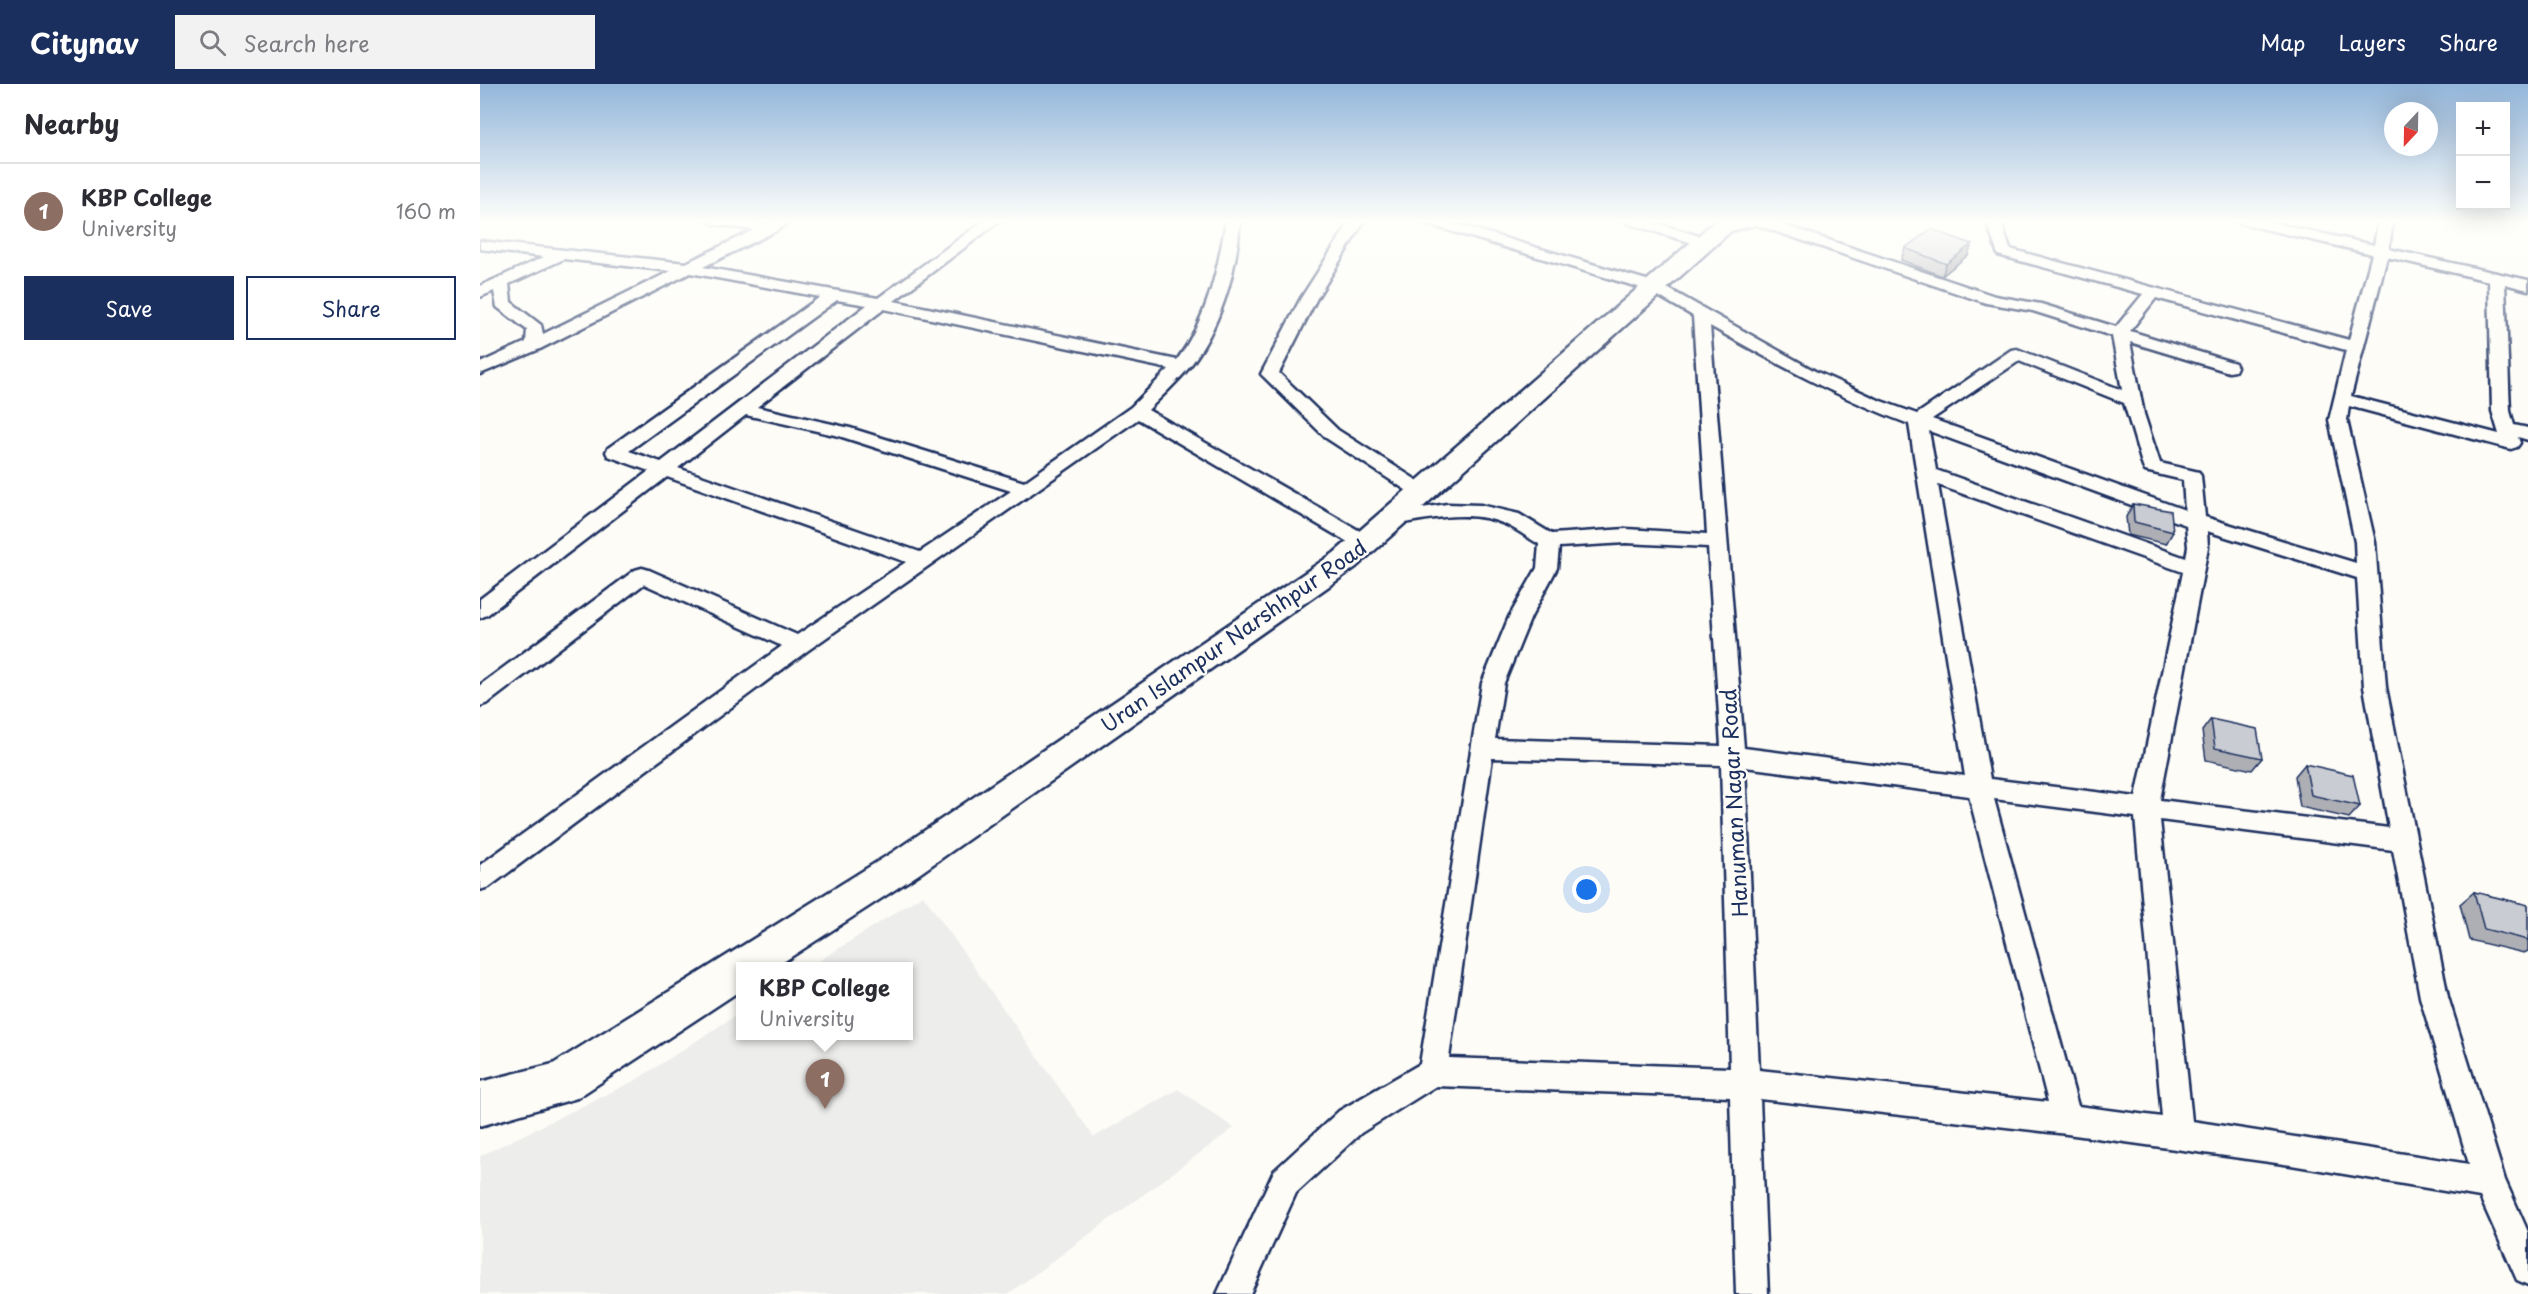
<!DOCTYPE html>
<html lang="en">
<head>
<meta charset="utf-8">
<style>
  :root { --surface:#fff; --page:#f2f2f3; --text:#2b2b33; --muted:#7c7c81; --line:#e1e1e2; --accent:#1b2f5e }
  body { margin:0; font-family:"Playpen Sans",sans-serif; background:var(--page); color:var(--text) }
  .controls { position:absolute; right:18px; top:18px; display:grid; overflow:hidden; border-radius:0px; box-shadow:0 6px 24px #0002 }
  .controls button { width:54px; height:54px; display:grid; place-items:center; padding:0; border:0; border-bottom:2px solid var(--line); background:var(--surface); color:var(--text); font:30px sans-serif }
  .compass { position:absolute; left:1904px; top:18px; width:54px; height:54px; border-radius:50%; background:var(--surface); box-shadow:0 6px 24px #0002; rotate:202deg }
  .you { position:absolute; left:1107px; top:806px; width:21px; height:21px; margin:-15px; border:4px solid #fff; border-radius:50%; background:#1a73e8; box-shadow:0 0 0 9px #1a73e833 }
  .badge { display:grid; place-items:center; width:39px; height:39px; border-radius:50%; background:var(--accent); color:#fff; font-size:20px; font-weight:700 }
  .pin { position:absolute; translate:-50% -50px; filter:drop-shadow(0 2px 3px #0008) }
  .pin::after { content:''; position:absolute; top:32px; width:21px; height:18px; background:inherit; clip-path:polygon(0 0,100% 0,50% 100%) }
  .popup { position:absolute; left:256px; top:878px; width:177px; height:78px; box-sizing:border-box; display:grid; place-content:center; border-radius:0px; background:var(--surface); filter:drop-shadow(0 2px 4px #0005); font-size:20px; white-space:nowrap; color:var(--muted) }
  .popup b { font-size:22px; color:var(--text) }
  .popup::after { content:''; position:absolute; left:50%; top:100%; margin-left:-12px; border:12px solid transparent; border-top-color:var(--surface) }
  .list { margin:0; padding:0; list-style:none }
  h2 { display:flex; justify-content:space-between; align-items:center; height:78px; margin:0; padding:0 24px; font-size:26px }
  h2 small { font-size:20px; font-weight:400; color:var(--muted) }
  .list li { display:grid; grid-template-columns:39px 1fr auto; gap:18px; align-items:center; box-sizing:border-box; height:96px; padding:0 24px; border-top:2px solid var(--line) }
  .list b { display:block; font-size:22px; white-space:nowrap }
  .list p { margin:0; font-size:20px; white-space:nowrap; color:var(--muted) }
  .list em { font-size:20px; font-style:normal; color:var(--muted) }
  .actions { display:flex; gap:12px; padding:18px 24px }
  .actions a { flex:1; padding:14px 0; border:2px solid var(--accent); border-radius:0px; text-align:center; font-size:21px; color:var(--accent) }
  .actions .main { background:var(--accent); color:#fff }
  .icon { flex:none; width:33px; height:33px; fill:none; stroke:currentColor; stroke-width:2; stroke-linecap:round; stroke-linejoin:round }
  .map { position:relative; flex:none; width:2048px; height:1210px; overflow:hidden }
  header { display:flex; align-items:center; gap:36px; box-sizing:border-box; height:84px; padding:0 30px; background:var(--accent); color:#fff }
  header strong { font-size:28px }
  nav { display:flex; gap:33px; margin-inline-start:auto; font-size:21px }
  .search { width:420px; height:54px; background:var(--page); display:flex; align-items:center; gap:15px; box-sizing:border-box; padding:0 21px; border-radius:0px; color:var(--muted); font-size:22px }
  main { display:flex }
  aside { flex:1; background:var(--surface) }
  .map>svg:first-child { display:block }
  .built { fill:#edeeec }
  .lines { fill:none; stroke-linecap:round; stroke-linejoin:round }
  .minor-casing { stroke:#1b2f5e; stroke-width:5 }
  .secondary-casing { stroke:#1b2f5e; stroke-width:5 }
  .minor { fill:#fdfcf7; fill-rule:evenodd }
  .secondary { fill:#fdfcf7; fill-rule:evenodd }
  .wall { fill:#adafb5; stroke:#1b2f5e; stroke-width:1.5 }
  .shaded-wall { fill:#8d8f94; stroke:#1b2f5e; stroke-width:1.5 }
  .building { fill:#c9ccd3; stroke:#1b2f5e; stroke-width:1.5 }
  .labels { text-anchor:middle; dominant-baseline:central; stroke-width:5; stroke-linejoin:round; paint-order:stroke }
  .street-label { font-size:21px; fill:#1b2f5e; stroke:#fdfcf7 }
</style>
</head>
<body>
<header>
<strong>Citynav</strong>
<div class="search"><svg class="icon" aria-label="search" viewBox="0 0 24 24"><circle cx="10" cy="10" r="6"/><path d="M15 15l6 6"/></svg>Search here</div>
<nav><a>Map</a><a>Layers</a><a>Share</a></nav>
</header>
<main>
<aside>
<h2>Nearby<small></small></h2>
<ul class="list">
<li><span class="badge" style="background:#8d6e63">1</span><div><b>KBP College</b><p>University</p></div><em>160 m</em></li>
</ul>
<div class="actions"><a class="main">Save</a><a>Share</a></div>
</aside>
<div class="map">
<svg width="2048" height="1210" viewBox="0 0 2048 1210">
  <rect width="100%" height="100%" fill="#fdfcf7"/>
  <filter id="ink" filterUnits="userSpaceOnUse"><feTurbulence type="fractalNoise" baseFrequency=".0167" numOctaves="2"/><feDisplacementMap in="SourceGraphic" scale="12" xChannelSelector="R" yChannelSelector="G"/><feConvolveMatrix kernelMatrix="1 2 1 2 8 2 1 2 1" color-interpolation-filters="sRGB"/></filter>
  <g filter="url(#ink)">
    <!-- built -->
    <polygon class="built" points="443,811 614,1053 698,1005 754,1044 528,1210 0,1210 0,1072 156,996 261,928 261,952 429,952 429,882 331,882"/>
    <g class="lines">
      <!-- minor casing -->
      <g class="minor-casing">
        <g id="minor">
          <path d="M 227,136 C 246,134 265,138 284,139 C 293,139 302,135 312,136 L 296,147 L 223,183 L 398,214 L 505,136 L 521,136 L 414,217 L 697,276 C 727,235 738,186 746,136 L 760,136 C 757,188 740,245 707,286 C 695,300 681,313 668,326 L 892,454 L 895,459 L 892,464 L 885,466 L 878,464 L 658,335 L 327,567 L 9,803 L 0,806 L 0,781 L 302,562 L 164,500 L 8,619 L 0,622 L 0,601 L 155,486 L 162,484 L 169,486 L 317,551 L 426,478 L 187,393 L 7,531 L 0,534 L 0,515 L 169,387 L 128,372 L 126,368 L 128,364 L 340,213 L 210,189 L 60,265 L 0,290 L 0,279 L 46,258 L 47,246 L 17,223 L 14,207 L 0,213 L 0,202 L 64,173 L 0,165 L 0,157 L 206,179 L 274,146 L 234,140 ZM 84,175 L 191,187 L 63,250 L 61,241 L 31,218 L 29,200 ZM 357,216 L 387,221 L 181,378 L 149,367 ZM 404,225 L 689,285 L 651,323 L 544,398 L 370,344 L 277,323 ZM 266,331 L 359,352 L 531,407 L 440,468 L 198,384 Z"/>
          <polygon points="871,136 885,136 837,214 799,289 858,346 949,404 952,408 949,412 935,412 846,354 781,290 821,214"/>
          <path d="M 942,136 L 963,136 L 1180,200 L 1335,287 L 1401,317 L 1437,330 L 1531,266 L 1537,265 L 1642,306 L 1632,252 L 1553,227 L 1506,219 L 1271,139 L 1269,136 L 1289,136 L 1515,212 L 1561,220 L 1636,243 L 1663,210 L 1518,171 L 1506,136 L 1520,136 L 1530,165 L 1869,256 L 1892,170 L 1759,139 L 1757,136 L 1781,136 L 1894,161 L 1899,136 L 1913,136 L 1909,165 L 2048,196 L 2048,206 L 2025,200 L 2030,327 L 2034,341 L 2048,344 L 2048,356 L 2038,353 L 2040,359 L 2037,363 L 2031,365 L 1869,322 L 1867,336 L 1895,458 L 1906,603 L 1968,913 L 2025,1096 L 2048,1148 L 2048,1201 L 2037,1196 L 2000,1113 L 1811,1081 L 1587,1050 L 1280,1015 L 1288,1210 L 1256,1210 L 1250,1013 L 956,1002 L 881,1049 L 816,1109 L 770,1210 L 737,1210 L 794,1087 L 859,1027 L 940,980 L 1002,599 L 1029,533 L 1057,484 L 1059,460 C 1048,454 1038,446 1027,441 C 992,424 948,435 912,441 L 905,440 L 902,435 L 905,430 L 967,420 L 1000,421 L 1039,430 L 1072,450 L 1146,445 L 1227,450 L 1213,232 L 1168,206 L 944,139 ZM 1907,173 L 2009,197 L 2012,327 L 2019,350 L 1871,312 ZM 1676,214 L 1866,266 L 1849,336 L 1875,458 L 1876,479 L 1725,433 L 1721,392 L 1719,388 L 1680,379 L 1664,330 L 1650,258 L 1749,288 L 1755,287 L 1757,283 L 1755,279 L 1650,247 ZM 1230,242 C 1297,280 1357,313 1429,340 L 1485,692 L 1264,664 ZM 1539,277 L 1644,319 L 1663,383 L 1665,387 L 1703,396 L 1705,426 L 1452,335 ZM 1449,347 L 1706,441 L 1708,463 L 1706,474 L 1456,386 ZM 1458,401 L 1703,488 L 1656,713 L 1510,695 ZM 1727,447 L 1877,494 L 1884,603 L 1909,744 L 1680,716 L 1728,463 ZM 1146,459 L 1228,463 L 1241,662 L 1015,655 L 1024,599 L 1051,533 L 1077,484 L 1079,463 ZM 1012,674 L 1241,681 L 1250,984 L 969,974 ZM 1265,683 L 1489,712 L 1568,1018 L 1279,986 ZM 1514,715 L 1655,733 L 1682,1033 L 1598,1022 ZM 1680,736 L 1913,766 L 1940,913 L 1989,1080 L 1712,1037 Z"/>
          <polygon points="1145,136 1166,136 1229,155 1231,158 1224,162 1219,161 1147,139"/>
        </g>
      </g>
      <!-- secondary casing -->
      <g class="secondary-casing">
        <polygon id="secondary" points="1243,136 1277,136 1274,141 1251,147 876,483 439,790 297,882 261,882 261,906 97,1014 0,1042 0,998 73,980 413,768 854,469 1235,137"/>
      </g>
      <!-- minor -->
      <use href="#minor" class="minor"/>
      <!-- secondary -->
      <use href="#secondary" class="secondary"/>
    </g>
    <!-- wall -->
    <g class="wall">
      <polygon points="1425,164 1488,171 1462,192 1421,176"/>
      <polygon points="1653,420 1693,448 1686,460 1648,451 1646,433"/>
      <polygon points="1731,635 1782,674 1772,686 1726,676 1722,647"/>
      <polygon points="1825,680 1880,722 1869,734 1820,723 1815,692"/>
      <polygon points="1994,808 2048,821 2048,867 2044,869 1989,856 1980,820"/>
    </g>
    <!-- shaded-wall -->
    <polygon class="shaded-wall" points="1492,160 1488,171 1462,192 1466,180"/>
    <!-- building -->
    <g class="building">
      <polygon points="1451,145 1492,160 1466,180 1425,164"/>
      <polygon points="1653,420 1691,427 1693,448 1654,438"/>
      <polygon points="1731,635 1777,645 1782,674 1735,664"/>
      <polygon points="1825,680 1873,691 1880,722 1831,711"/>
      <polygon points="1994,808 2048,821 2048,856 2004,845"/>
    </g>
  </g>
  <!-- sky -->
  <linearGradient id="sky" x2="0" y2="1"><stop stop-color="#93b6da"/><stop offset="0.45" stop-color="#fefefb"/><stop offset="1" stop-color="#fefefb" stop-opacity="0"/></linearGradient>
  <rect width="2048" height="305" fill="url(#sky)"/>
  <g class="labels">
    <!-- street labels -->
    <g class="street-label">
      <text transform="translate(753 551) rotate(-35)">Uran Islampur Narshhpur Road</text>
      <text transform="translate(1253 719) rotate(-93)">Hanuman Nagar Road</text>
    </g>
  </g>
</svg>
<div class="controls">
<button>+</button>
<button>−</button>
</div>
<svg class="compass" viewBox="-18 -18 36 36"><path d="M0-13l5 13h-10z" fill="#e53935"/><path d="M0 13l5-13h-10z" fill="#7c7c81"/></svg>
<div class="you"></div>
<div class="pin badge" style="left:345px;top:1025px;background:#8d6e63">1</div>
<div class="popup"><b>KBP College</b>University</div>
</div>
</main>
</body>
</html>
